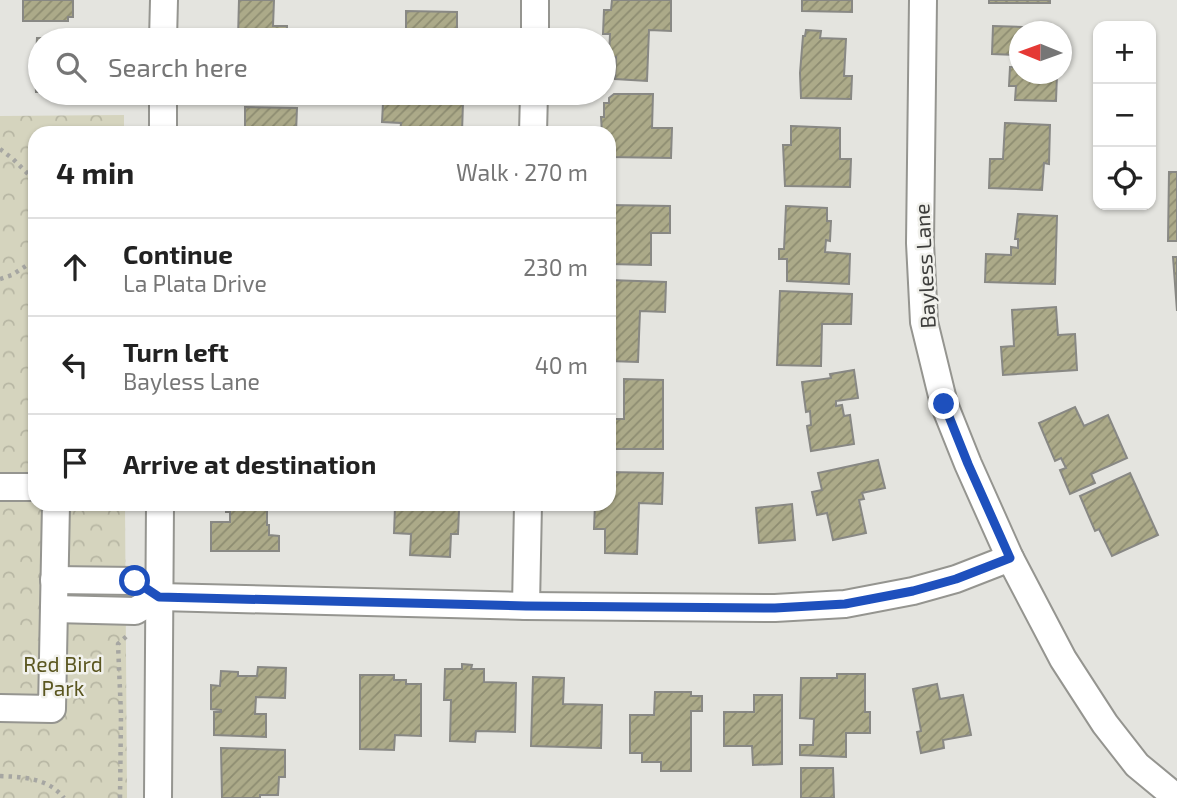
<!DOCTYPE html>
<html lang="en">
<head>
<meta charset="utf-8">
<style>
  :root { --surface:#fff; --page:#f6f6f6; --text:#222; --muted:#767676; --line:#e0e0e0 }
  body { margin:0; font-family:"Exo 2",sans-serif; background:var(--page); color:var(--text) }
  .controls { position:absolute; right:21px; top:21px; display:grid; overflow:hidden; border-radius:14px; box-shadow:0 2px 5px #0004 }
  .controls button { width:63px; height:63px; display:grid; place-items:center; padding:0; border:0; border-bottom:2px solid var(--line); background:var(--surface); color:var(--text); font:35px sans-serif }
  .compass { position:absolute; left:1009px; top:21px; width:63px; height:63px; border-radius:50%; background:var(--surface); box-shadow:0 2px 5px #0004; rotate:271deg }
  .stop { position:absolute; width:21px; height:21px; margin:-16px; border:5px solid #1e50bd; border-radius:50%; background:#fff }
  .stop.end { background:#1e50bd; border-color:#fff; box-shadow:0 2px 7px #0008 }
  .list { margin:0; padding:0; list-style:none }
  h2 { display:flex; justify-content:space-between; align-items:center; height:91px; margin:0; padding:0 28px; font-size:30px }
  h2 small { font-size:23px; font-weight:400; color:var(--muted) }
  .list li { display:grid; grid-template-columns:46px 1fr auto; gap:21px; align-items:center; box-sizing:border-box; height:98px; padding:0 28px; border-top:2px solid var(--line) }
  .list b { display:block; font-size:26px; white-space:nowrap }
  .list p { margin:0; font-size:23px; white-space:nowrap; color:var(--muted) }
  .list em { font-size:23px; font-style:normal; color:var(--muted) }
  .icon { flex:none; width:38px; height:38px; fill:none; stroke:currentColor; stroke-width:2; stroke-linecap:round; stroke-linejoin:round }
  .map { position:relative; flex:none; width:1177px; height:798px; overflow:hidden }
  .search { position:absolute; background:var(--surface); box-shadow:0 2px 5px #0004; left:28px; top:28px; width:588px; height:77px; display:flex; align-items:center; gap:18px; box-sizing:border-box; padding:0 24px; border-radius:38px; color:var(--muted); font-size:26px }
  .panel { position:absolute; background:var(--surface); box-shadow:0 2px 5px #0004; left:28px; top:126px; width:588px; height:385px; border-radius:21px }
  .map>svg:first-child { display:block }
  .forest { fill:url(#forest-crowns) }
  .building { fill:url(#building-hatch); stroke:#888884; stroke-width:2 }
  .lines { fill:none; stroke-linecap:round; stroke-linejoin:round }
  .minor-casing { stroke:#959590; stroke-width:30 }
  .path { stroke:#a6a6a2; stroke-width:4.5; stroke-dasharray:3.5 5; stroke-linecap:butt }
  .minor { stroke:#fff; stroke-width:26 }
  .route { stroke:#1e50bd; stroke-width:9 }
  .labels { text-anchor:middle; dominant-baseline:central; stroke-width:5; stroke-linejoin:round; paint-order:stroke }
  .street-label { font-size:21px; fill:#3d3d3b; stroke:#f1f1ec }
  .park-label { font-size:21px; fill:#5a561f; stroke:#f1f1ec }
</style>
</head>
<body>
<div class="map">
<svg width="1177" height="798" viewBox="0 0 1177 798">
  <defs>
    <pattern id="forest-crowns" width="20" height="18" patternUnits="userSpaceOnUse" patternTransform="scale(1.75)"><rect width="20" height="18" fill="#d5d4be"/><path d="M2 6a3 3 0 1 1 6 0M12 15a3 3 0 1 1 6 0" fill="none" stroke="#b8b7a4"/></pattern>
    <pattern id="building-hatch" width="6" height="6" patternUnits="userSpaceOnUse" patternTransform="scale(1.75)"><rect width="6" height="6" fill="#acaa89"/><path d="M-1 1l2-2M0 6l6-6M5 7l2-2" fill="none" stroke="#8d8c71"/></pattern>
  </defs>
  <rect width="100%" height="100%" fill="#e4e4df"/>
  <!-- forest -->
  <polygon class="forest" points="124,115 124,133 35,133 35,504 125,504 127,798 0,798 0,116"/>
  <!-- building -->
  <g class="building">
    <polygon points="23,0 73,0 73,17 68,17 68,21 23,21"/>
    <polygon points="239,0 274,0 273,26 287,26 287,40 216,40 216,38 238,38"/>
    <polygon points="612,0 671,0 671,31 649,30 647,81 615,79 616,57 609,57 610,34 603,34 604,10 611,10"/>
    <polygon points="802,0 852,0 852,12 802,11"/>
    <rect x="989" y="0" width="61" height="3"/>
    <polygon points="406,11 457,12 457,38 451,38 451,40 406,40"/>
    <polygon points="993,26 1051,28 1051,32 1020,32 1020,74 1057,74 1056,101 1015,100 1016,86 1009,86 1010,67 1016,67 1017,55 992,54"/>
    <polygon points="806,30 821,31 820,38 846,39 844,76 852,76 851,99 801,98 800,73 803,36 805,36"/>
    <rect x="343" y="33" width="27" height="7"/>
    <polygon points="37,38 89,39 89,40 40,40 40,92 36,92 35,76"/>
    <polygon points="614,94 653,94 652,128 672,128 671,158 609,157 609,133 602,133 601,117 604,117 604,103 609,103 609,98"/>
    <polygon points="401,100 463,102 462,133 400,133 401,123 382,122 383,103 401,103"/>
    <polygon points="245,107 297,108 296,133 230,133 230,131 245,132"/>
    <polygon points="1005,123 1050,125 1049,164 1044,163 1042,190 989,188 990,159 1003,159"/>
    <polygon points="791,126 840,128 840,159 851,159 850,187 785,186 783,145 791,145"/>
    <polygon points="1169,172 1177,172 1177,241 1168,241"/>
    <polygon points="609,205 670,206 670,233 651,233 651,265 609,264"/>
    <polygon points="786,206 827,208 827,221 831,221 830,241 826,240 825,252 850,254 849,284 787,281 787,259 779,259 779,249 784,249"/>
    <polygon points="1018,214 1057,216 1055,284 985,282 986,254 1011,255 1011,247 1018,248 1018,239 1015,239"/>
    <polygon points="1173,257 1177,257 1177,311"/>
    <polygon points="609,280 666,282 665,312 640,311 638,362 609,361"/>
    <polygon points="780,291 852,294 851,324 822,324 821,366 777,365"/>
    <polygon points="1056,307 1058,335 1075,334 1077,370 1003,375 1001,347 1014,346 1012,310"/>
    <polygon points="854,370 858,398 836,401 836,406 842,405 844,416 850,415 854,444 811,451 807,426 811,425 810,411 806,412 802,382 831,378 830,374"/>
    <polygon points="624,379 663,380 663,449 609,449 609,419 624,419"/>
    <polygon points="1075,407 1084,426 1108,415 1127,458 1091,474 1095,483 1070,494 1060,470 1066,468 1061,458 1055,461 1039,423"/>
    <polygon points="878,460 885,488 862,493 864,499 859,500 866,533 833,540 827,513 817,515 812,492 822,490 818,473"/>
    <polygon points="609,472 663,473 662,504 639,503 637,554 605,553 605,529 594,529 595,504 609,504"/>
    <polygon points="1130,473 1158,535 1112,556 1099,529 1095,531 1080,496"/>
    <polygon points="226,504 267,504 267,525 269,525 269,535 279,536 279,551 211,551 211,522 230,522 230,512 226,512"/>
    <polygon points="411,504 451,504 451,510 459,510 458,534 451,534 450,557 410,555 411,534 394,533 395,507 411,507"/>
    <polygon points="792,504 795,540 759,543 756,508"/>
    <polygon points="462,664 472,665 471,669 484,669 484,682 516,683 515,732 476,731 475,742 450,741 451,700 444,700 445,669 462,669"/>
    <polygon points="258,667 286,668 285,698 256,697 255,714 266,714 266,737 214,735 214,712 221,712 221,710 211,709 211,685 220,686 221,671 238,672 238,676 257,676"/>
    <polygon points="837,674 865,674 865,712 870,712 870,733 846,733 846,757 800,755 800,745 813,745 814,719 800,718 801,678 837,678"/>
    <polygon points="360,675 394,675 394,680 406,680 406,684 421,684 421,736 395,735 394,750 360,749"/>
    <polygon points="533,677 564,678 563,704 602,705 601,748 531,746"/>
    <polygon points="937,684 940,699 963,695 971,735 943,740 944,748 921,753 917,732 921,731 913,689"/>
    <polygon points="655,692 691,692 691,696 702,696 702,711 691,711 691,771 661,771 661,762 642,762 642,753 630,753 630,715 654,715"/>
    <polygon points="754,695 782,695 782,764 753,765 752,746 724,746 724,712 754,712"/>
    <polygon points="221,748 285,750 285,777 279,777 278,795 260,795 260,798 222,798"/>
    <polygon points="801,768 833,768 834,798 801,798"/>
  </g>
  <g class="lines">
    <!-- minor casing -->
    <g class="minor-casing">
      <g id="minor">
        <polyline points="923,0 920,243 924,322 944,404 968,464 1010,558 1063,659 1105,724 1137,765 1177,798"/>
        <polyline points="163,40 164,0"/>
        <polyline points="535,40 535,0"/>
        <polyline points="163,133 163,93"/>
        <polyline points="533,133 534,93"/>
        <polyline points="0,487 35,487"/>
        <polyline points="54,580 135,581 159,597"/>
        <polyline points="159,597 526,606 775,608 845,604 913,591 956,579 1010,558"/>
        <polyline points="526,606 528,504"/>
        <polyline points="54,609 135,611 159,597"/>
        <polyline points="0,708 52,709 56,504"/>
        <polyline points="158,798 160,504"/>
      </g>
    </g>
    <!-- path -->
    <g class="path">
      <polyline points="0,149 13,159 35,181"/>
      <polyline points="0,279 12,275 35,260"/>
      <path d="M 0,776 C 24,777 48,778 64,798"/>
      <polyline points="120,798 121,714 118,644 128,635"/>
    </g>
    <!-- minor -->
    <use href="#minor" class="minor"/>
  </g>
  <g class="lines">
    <!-- route -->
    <polyline class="route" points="135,581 159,597 526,606 775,608 845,604 913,591 956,579 1010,558 968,464 944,404"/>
  </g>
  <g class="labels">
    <!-- street labels -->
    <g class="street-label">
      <text transform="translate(924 266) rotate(-93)">Bayless Lane</text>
    </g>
    <!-- park labels -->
    <g class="park-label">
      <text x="63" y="663">Red Bird<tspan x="63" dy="24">Park</tspan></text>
    </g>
  </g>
</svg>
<div class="controls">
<button>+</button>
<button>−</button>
<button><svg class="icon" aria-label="locate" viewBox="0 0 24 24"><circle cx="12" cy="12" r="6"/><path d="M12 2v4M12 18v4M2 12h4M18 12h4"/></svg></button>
</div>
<svg class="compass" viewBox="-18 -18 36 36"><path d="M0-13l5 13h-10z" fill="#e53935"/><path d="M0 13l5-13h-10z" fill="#767676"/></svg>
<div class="stop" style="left:135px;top:581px"></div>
<div class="stop end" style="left:944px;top:404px"></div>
<div class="search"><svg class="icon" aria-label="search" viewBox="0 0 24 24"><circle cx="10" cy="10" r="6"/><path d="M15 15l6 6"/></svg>Search here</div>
<section class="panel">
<h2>4 min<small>Walk · 270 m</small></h2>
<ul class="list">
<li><svg class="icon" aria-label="ahead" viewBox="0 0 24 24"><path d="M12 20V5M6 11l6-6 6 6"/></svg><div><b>Continue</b><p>La Plata Drive</p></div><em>230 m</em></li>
<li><svg class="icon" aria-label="left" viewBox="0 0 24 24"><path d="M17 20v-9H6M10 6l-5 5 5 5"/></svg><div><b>Turn left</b><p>Bayless Lane</p></div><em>40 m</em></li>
<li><svg class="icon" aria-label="arrive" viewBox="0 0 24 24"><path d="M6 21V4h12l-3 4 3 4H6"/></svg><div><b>Arrive at destination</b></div></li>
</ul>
</section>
</div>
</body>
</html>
